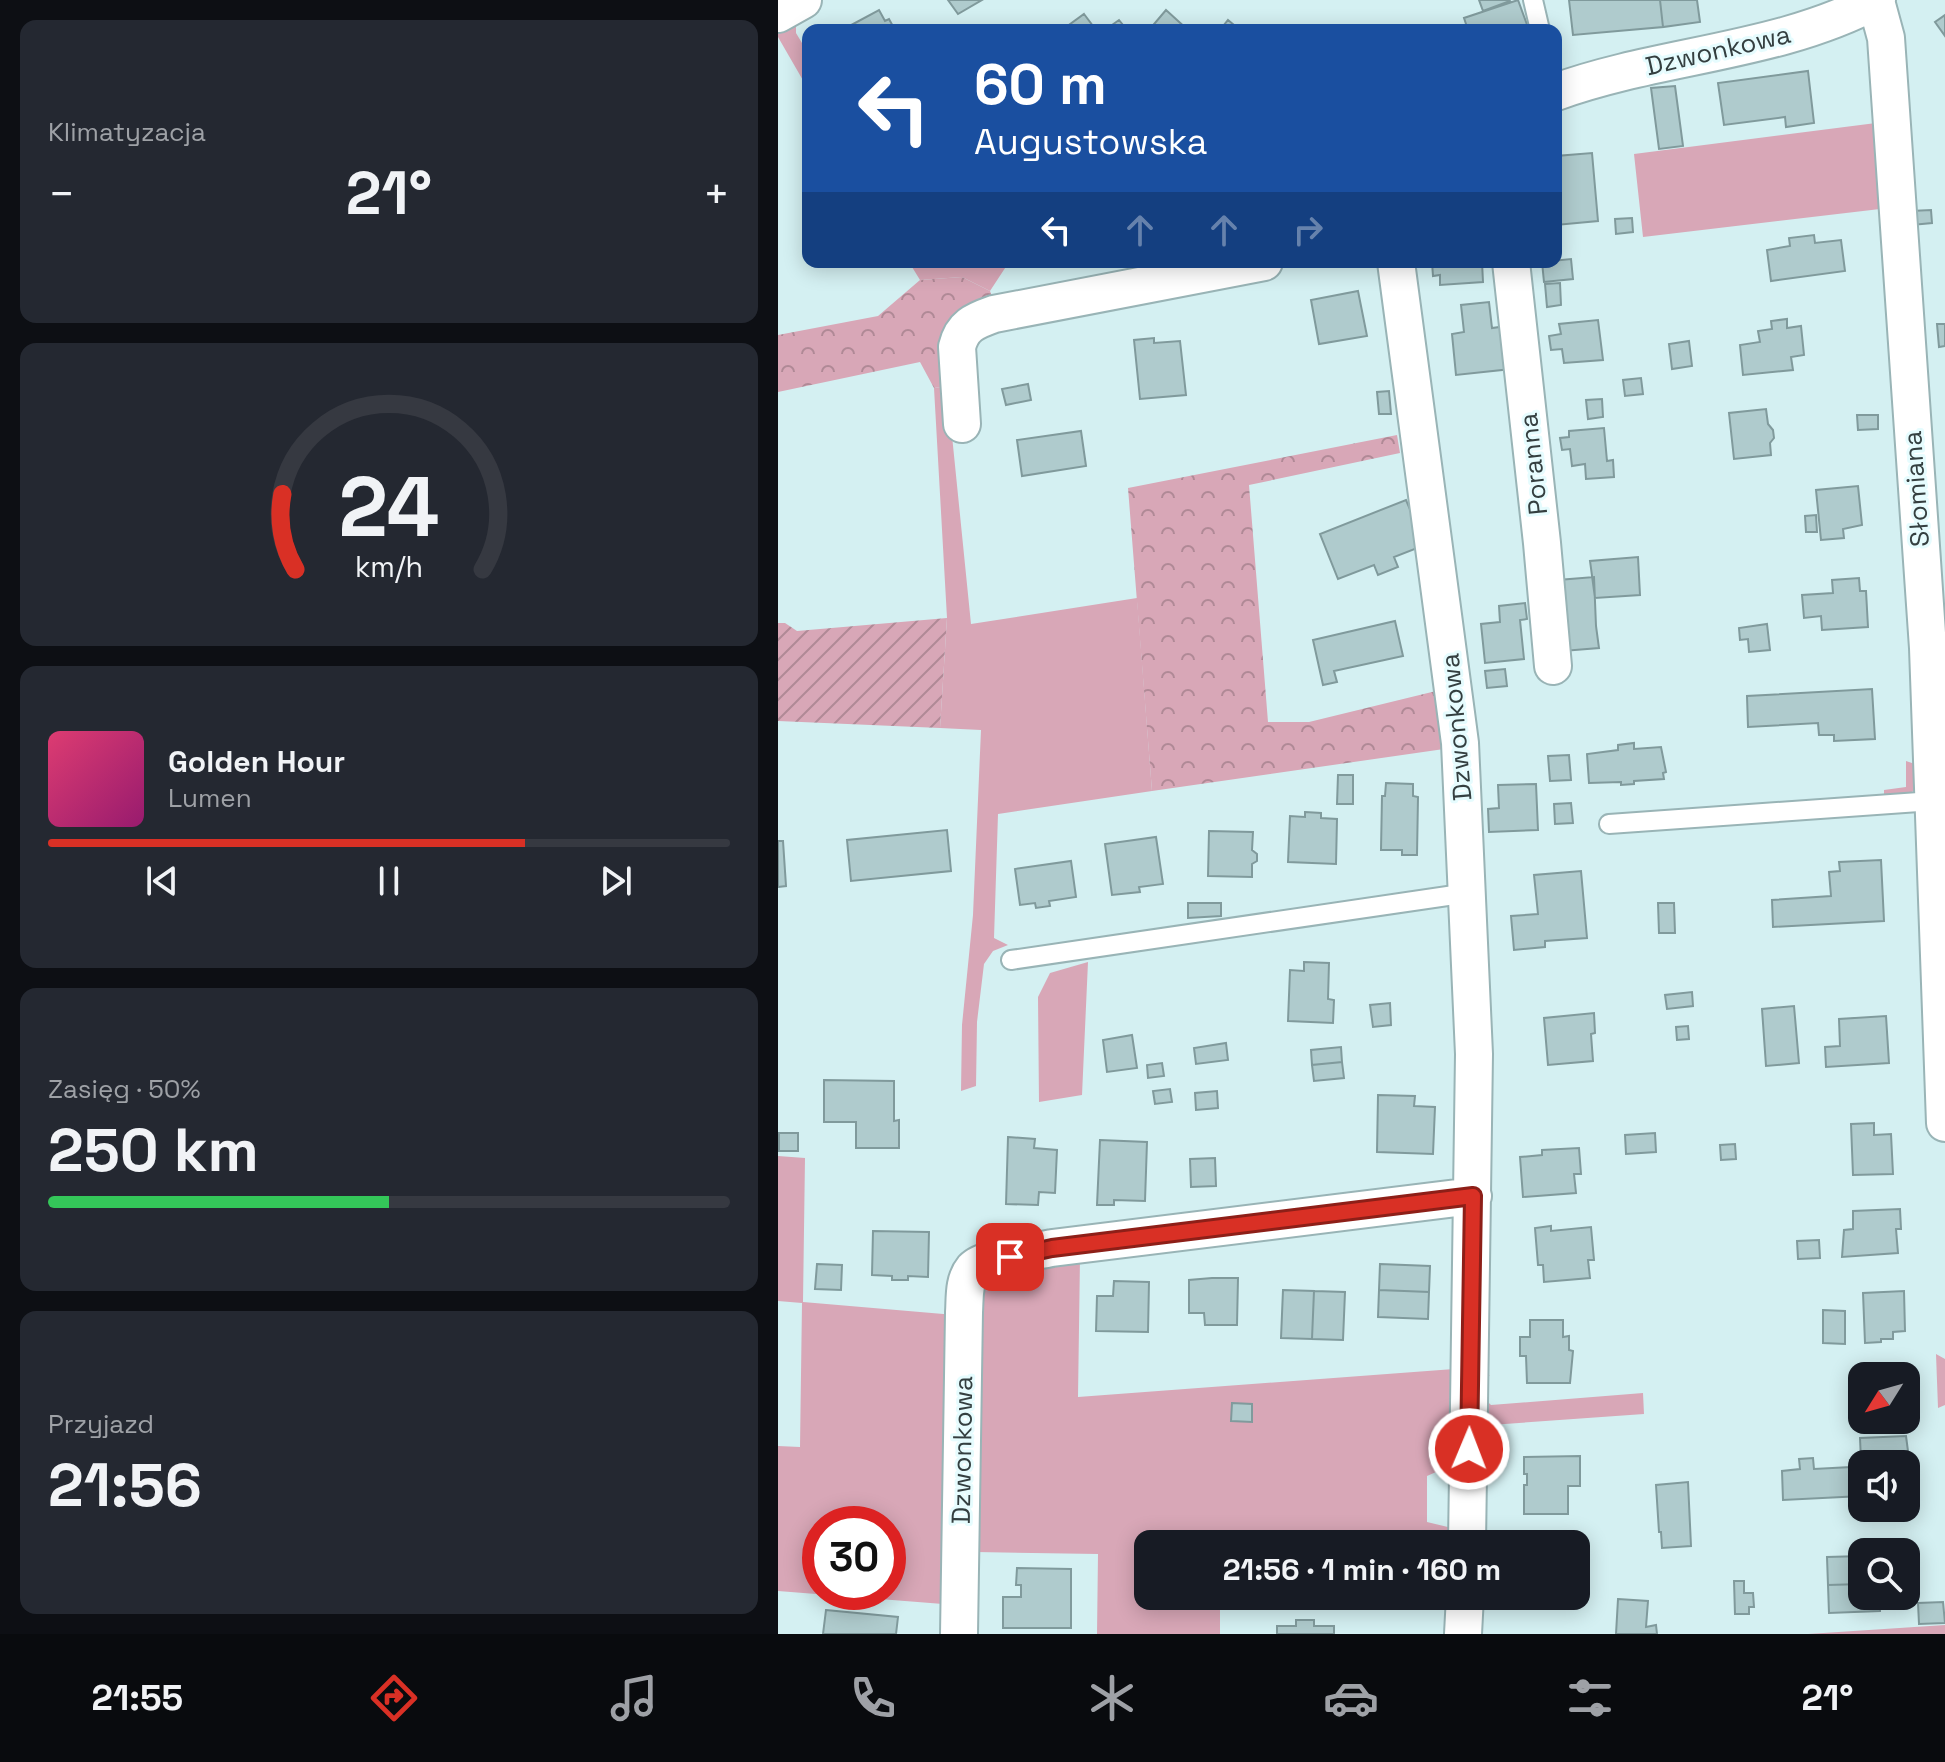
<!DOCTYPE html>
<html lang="pl">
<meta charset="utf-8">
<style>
body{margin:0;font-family:"Space Grotesk",sans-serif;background:#242831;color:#f1f3f6;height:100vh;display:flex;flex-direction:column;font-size:30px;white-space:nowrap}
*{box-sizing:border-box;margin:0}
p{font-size:26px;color:#9ea1a6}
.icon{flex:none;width:44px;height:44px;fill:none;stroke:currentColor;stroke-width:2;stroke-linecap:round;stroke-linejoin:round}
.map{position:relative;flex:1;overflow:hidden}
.details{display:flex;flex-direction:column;gap:20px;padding:20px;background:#0d0f14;width:778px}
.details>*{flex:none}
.top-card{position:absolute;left:24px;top:24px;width:760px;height:244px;border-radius:16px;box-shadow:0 4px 20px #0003;background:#1a4fa0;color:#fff;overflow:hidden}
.needle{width:52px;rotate:233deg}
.buttons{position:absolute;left:1070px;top:1362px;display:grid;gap:16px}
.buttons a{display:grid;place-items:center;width:72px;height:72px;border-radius:16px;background:#171b24;box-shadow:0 4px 20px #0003;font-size:40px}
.speed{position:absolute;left:24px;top:1506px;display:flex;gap:16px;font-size:40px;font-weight:700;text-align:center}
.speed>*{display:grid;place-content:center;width:104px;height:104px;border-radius:50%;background:#171b24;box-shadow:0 4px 20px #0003;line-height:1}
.speed .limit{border:12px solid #d22;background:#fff;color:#111}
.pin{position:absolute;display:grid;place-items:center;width:68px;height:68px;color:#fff;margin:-34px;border-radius:16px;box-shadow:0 4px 12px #0006}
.me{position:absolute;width:88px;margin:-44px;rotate:1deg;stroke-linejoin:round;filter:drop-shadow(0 0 6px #0008)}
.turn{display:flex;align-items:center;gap:28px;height:168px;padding:0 40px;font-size:36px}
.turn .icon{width:104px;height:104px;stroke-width:2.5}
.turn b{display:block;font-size:56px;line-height:68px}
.lanes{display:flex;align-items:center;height:76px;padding:0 40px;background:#0003;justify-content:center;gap:40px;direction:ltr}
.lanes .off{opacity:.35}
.big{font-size:60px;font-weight:800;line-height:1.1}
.details .widget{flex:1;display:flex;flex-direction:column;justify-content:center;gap:12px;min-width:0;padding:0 28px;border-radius:16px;background:#242831}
.details .dial{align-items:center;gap:0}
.dial svg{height:208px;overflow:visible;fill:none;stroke:#363941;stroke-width:7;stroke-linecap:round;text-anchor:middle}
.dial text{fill:#f1f3f6;stroke:none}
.song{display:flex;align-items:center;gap:24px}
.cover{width:96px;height:96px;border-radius:12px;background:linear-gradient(135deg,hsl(340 70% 55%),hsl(320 70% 35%))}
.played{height:8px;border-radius:4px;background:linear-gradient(90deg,#d93025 70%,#363941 70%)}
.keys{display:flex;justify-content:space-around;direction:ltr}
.heat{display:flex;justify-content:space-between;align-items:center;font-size:44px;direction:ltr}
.charge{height:12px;border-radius:6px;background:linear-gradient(90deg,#34c759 50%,#363941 0)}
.trip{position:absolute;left:356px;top:1530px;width:456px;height:80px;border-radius:16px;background:#171b24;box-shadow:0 4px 20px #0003;font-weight:800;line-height:80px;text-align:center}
.dock{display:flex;height:128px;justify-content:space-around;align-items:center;background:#090b0e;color:#9ea1a6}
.dock .icon{width:56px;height:56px}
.dock .active{color:#d93025}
.dock b{font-size:36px;color:#f1f3f6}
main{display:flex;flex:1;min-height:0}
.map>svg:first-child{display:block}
.grass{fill:#d8a7b7;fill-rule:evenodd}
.forest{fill:url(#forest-crowns)}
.garden{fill:url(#garden-furrows)}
.building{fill:#afcbcd;stroke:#809a9c;stroke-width:2}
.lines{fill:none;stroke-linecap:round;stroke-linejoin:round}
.lane-casing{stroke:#99b4b6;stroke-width:22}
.street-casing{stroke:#99b4b6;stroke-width:40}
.lane{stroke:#fff;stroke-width:18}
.street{stroke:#fff;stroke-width:36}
.route-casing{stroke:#8d1f18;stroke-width:20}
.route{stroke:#d93025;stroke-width:14}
.labels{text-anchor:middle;stroke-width:6;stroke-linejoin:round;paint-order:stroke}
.street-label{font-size:26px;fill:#343f40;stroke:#e6fcfe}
</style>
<main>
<section class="details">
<div class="widget"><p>Klimatyzacja</p>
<div class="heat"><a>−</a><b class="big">21°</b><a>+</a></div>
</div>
<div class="widget dial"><svg viewBox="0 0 100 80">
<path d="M14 69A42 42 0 1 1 86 69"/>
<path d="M14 69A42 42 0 0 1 9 40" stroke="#d93025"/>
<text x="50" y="56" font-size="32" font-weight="700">24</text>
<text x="50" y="72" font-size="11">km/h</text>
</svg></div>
<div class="widget">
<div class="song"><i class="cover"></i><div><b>Golden Hour</b><p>Lumen</p></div></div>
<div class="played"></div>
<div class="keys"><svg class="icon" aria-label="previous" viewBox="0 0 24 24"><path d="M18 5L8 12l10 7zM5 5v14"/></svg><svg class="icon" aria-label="pause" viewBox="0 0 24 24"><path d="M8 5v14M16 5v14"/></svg><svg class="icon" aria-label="next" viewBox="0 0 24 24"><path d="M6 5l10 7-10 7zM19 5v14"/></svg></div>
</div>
<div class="widget"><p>Zasięg · 50%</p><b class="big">250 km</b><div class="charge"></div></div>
<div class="widget"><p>Przyjazd</p><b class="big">21:56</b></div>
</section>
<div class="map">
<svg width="1167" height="1634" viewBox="0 0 1167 1634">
<defs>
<pattern id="forest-crowns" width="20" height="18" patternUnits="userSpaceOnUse" patternTransform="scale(2)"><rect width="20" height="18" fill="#d8a7b7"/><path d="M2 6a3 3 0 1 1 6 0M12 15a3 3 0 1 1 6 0" fill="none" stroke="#b08996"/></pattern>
<pattern id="garden-furrows" width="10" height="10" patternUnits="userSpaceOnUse" patternTransform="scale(2)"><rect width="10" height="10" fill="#d8a7b7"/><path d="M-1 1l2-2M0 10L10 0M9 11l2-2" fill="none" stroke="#b08996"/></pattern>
</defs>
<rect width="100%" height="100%" fill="#d4f0f2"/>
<path class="grass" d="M18,19v14l12,20v36l-30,-52v-8z
M1098,123l4,86 -237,28 -9,-83z
M131,262h100l-19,29 -28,-14 -42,3z
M169,386l24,238 166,-26 15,193 -154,23 -4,124 14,7 -15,6 -9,13 -7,58 -1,64 -15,5 1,-66 11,-110 8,-185 -41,-2 7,-110 -13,-230z
M1128,761l9,3 3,25 -11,5 -23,2v-6l22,-3z
M310,962l-6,133 -43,7 -1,-105 12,-24z
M0,1156l27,2 -2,144 152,13 -12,289 -165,-13v-145l22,1 2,-144 -24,-2zM42,1524h68v68h-68z
M302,1258l-2,139 376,-28 -2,96 -25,11v46l25,6 5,16h-309v52h72v38h-123l1,-80 -122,-2 3,-257 12,-16 13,-8z
M1158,1354l9,5v46l-7,3z
M702,1375h10l-6,4v19l7,7 152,-12 1,21 -167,12z
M1167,1625v9h-144h7z"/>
<path class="forest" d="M184,277l28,14 5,13 -48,82 -13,2 -14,-26 -142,30v-57l100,-19 42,-36z
M619,435l3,18 -151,32 19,237h41l127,-31 8,58 -292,42 -24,-303z"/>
<path class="garden" d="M169,618l-7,110 -162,-7v-98h7l12,8z"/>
<path class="building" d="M170,0h34l-24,14z
M701,0h30l1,1 -27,10z
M740,0l11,30h-61l-4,-12z
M791,0h91l3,27 -90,8z
M882,0h37l3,22 -37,5z
M101,10l6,11 4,-2 6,11h-53z
M388,10l22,20h-39z
M306,14l12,16h-34z
M1167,15v21l-10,-14z
M341,20l8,10h-22z
M450,20l12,10h-20z
M1030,71l6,52 -28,4 -1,-10 -61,8 -6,-42z
M897,86l8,60 -24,3 -8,-61z
M814,153l6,68 -42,4v-69z
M1153,210l1,13 -20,2 -1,-14z
M854,218l1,14 -17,2 -1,-15z
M1036,235l1,8 26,-3 4,31 -74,10 -4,-31 23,-4 -1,-8z
M793,259l2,20 -29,3 -2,-20z
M654,262h50l1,20 -43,3v-10l-7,1z
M782,283l1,22 -14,2 -2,-23z
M580,291l9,45 -48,8 -8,-44z
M711,302l3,26 15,-2 4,43 -55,6 -4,-41 12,-2 -3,-27z
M1009,319v9l14,-2 3,29 -13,2 2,13 -50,5 -3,-30 20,-3 -2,-11 14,-2 -1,-8z
M820,320l5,40 -39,3 -2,-14 -11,1 -2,-14 12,-2 -2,-10z
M1159,324h8v22l-6,1z
M376,338v5l26,-2 6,54 -46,4 -6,-59z
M911,341l3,25 -20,3 -3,-25z
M863,378l2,16 -18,2 -2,-16z
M250,384l3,16 -25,5 -4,-16z
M611,391l2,23h-12l-2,-22z
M824,399l1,18 -15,2 -2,-19z
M988,409l2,15 5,6 1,8 -4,5 1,12 -37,4 -5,-46z
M1079,415h21v14l-20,1z
M826,428l3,33 6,-1 1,17 -28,2 -1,-15 -13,2 -2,-17 -8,1 -2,-12 9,-1v-6z
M303,431l5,35 -64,10 -5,-36z
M1080,486l4,39 -19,4 1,9 -23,2 -5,-50z
M628,500l19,45 -31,12 4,10 -20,8 -4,-10 -36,14 -18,-45z
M1038,515l1,17h-11l-1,-16z
M860,557l2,38 -45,3 -5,-37z
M816,577l2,49 3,22 -36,3 -5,-71z
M1081,578l1,13h6l2,36 -46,3 -1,-14 -17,2 -2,-23 31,-2 -1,-13z
M747,603l2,16 -7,1 4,39 -39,4 -4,-39 19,-2 -1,-16z
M617,621l8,35 -69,15 3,11 -14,3 -10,-45z
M989,624l3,26 -21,2 -1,-13 -8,1 -1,-12z
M727,669l2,17 -20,2 -2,-17z
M1094,689l3,50 -41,2v-6h-15l-1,-12 -70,4 -1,-31z
M856,743v6l27,-2 5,25 -3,1 1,6 -30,2v3l-13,1v-3l-32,1 -2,-29 31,-4v-5z
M791,755l2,25 -21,1 -2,-25z
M560,775h15v29h-16z
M608,783l27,1v12l5,1 -1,58h-15v-5h-21l1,-54h3z
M758,784l2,46 -49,2 -1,-23 11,-1 -1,-23z
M793,803l2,20 -18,1 -1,-20z
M527,812l16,1v5l16,1 -1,45 -48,-2 2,-46 15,1z
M169,830l4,41 -100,10 -4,-41z
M431,831l44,1 -1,18 5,4v7l-5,3v13l-44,-1z
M378,837l7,47 -24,3 1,5 -28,3 -7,-51z
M0,841h5l3,45 -8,1z
M1103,860l3,61 -111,6 -1,-27 59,-4 -2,-24 11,-1 -1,-9z
M293,861l5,36 -27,4 1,5 -14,2 -1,-5 -15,2 -5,-36z
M803,871l6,67 -42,3v6l-31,3 -3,-34 27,-2 -4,-39z
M410,903h33v13l-33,2z
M880,903h16l1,30h-16z
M526,962l25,1 -1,36 6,1 -1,23 -45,-2 2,-51 14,1z
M914,992l1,14 -26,3 -2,-14z
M612,1003l1,22 -18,2 -3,-22z
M1016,1006l5,57 -33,3 -4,-57z
M816,1013l1,20 -4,1 2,27 -45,4 -4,-47z
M1108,1016l3,47 -63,4 -1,-20 15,-1 -1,-27z
M910,1026l1,13 -12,1 -1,-13z
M354,1035l5,33 -30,4 -4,-32z
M448,1043l2,17 -32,4 -2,-16z
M563,1047l1,15 -30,3 -1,-15z
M564,1062l2,16 -30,3 -2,-16z
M384,1063l2,13 -16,2 -1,-13z
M46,1080l70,1v40l5,-1v28h-43v-26h-32z
M392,1089l2,13 -17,2 -2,-13z
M439,1091l1,17 -22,2 -1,-17z
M600,1095l37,1 -1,10 21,1 -2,47 -56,-2z
M1096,1123v12l17,-1 2,40 -40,1 -2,-51z
M1,1133h19v18h-19z
M877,1133l1,19 -30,2 -1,-19z
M230,1137l27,2 -1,9 23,2 -2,43 -16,-1 -1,13 -32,-1z
M322,1140l47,2 -2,59 -31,-1v5h-17z
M957,1144l1,15 -15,1 -1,-15z
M801,1148l2,26h-7l2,19 -53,4 -3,-40 22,-2v-5z
M437,1158l1,28 -25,1 -1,-28z
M1122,1209l1,20h-5l2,24 -56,4 2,-27 9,-1v-18z
M773,1226v5l40,-4 3,33h-6l2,18 -46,4 -1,-17h-5l-3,-37z
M95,1231l56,1 -1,45 -20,-1v4h-16v-4l-20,-1z
M1041,1240l1,18 -22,1 -1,-18z
M39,1264l25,1 -1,25 -26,-1z
M602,1264l50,2 -1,26 -50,-2z
M434,1278h26l-1,47h-32l-1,-12h-15v-33z
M336,1281l35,1 -1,50 -52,-1 1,-35h16z
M505,1290l31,1 -2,48 -31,-1z
M601,1290l50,2 -1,27 -50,-2z
M536,1291l31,1 -2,48 -31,-1z
M1126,1291l1,40 -12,1v7h-12v3l-16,1 -2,-50z
M1045,1310l22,1v33l-22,-1z
M752,1320h33v17l6,-1v14l4,1 -3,32h-43l-1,-27h-6v-19h10z
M454,1403l20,1v18l-21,-1z
M1128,1436l5,38h-3l1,20h-3v-30h-44v32l-79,4 -1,-29 18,-2 -1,-10 14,-1 1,11 37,-2 -1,-7h11l-1,-22z
M802,1456v30h-12v28h-44v-29h3v-11h-3v-17z
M910,1482l3,64 -29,2 -1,-16h-2l-3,-47z
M1084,1556v28l-34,1 -1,-28z
M239,1568l54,1v59h-68v-31h18v-12h-5z
M956,1581h10v12h9l1,14h-5v7h-14z
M1129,1582l1,17 -28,1v11l-51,2 -1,-28 34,-1v12h44z
M840,1599l30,2 -2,26 10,-2 1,9h-41z
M1165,1602l2,21 -26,1 -1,-21z
M48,1610l72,7 -2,17h-73z
M518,1620h18v6h20v8h-57v-8h19z"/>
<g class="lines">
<g class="lane-casing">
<path id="lane" d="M755,0l7,30
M831,824l324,-23
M233,960l457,-67"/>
</g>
<g class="street-casing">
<path id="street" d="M1098,1l10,37 42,610 17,475
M0,14l25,-14
M778,92c105,-38 221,-39 321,-92
M618,262l64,481 14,311 -7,490
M733,262l31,281 11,123
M184,424l-5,-77c5,-21 17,-26 37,-33l270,-52
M181,1634l5,-322c1,-13 -1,-31 9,-43 12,-13 61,-17 79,-21l421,-52
M685,1634l2,-38"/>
</g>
<use href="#lane" class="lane"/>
<use href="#street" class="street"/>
</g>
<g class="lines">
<g class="route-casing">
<path id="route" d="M232,1257l42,-9 421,-52 -4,253"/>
</g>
<use href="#route" class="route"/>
</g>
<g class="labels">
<g class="street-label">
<text transform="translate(940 50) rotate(-13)" y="9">Dzwonkowa</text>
<text transform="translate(755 464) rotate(-96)" y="9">Poranna</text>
<text transform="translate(1138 489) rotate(-94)" y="9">Słomiana</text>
<text transform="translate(678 727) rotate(-95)" y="9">Dzwonkowa</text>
<text transform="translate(184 1450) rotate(-89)" y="9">Dzwonkowa</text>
</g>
</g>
</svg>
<div class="buttons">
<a><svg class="needle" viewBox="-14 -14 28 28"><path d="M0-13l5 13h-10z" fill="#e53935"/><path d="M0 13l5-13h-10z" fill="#9ea1a6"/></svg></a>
<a><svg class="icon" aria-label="sound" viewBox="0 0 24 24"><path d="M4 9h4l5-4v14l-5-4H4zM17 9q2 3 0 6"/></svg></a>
<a><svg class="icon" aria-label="search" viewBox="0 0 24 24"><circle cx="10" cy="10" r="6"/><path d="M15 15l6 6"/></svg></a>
</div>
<div class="speed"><div class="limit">30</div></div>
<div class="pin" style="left:232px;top:1257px;background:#d93025"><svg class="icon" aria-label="arrive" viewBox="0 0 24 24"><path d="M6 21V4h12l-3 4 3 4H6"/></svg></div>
<svg class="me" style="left:691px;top:1449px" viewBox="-20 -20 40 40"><circle r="17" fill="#d93025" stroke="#fff" stroke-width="3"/><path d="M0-11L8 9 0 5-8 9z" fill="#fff"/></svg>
<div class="trip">21:56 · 1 min · 160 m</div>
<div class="top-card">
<div class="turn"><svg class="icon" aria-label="left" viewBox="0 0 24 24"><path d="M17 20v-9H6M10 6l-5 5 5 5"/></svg><div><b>60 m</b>Augustowska</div></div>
<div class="lanes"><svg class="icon" aria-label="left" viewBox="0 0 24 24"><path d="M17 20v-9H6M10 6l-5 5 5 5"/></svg><svg class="icon off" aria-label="ahead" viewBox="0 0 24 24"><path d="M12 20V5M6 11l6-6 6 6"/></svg><svg class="icon off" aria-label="ahead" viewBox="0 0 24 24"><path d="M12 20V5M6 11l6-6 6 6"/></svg><svg class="icon off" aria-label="right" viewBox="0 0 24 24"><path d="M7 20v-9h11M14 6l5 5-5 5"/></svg></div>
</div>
</div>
</main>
<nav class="dock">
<b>21:55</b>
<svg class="icon active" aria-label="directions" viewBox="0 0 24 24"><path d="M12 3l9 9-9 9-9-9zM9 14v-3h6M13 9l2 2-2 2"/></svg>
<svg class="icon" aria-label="music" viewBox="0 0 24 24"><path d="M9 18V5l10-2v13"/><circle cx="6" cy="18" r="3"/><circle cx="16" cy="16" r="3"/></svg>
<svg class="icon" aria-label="phone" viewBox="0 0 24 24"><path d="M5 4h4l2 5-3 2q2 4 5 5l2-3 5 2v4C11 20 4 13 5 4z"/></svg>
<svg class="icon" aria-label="climate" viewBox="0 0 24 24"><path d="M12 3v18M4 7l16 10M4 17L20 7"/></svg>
<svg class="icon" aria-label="car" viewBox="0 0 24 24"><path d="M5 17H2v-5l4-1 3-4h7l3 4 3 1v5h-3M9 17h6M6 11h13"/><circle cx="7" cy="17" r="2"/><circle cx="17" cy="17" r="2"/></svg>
<svg class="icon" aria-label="filters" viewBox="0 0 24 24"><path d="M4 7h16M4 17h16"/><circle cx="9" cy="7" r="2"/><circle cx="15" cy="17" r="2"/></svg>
<b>21°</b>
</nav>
